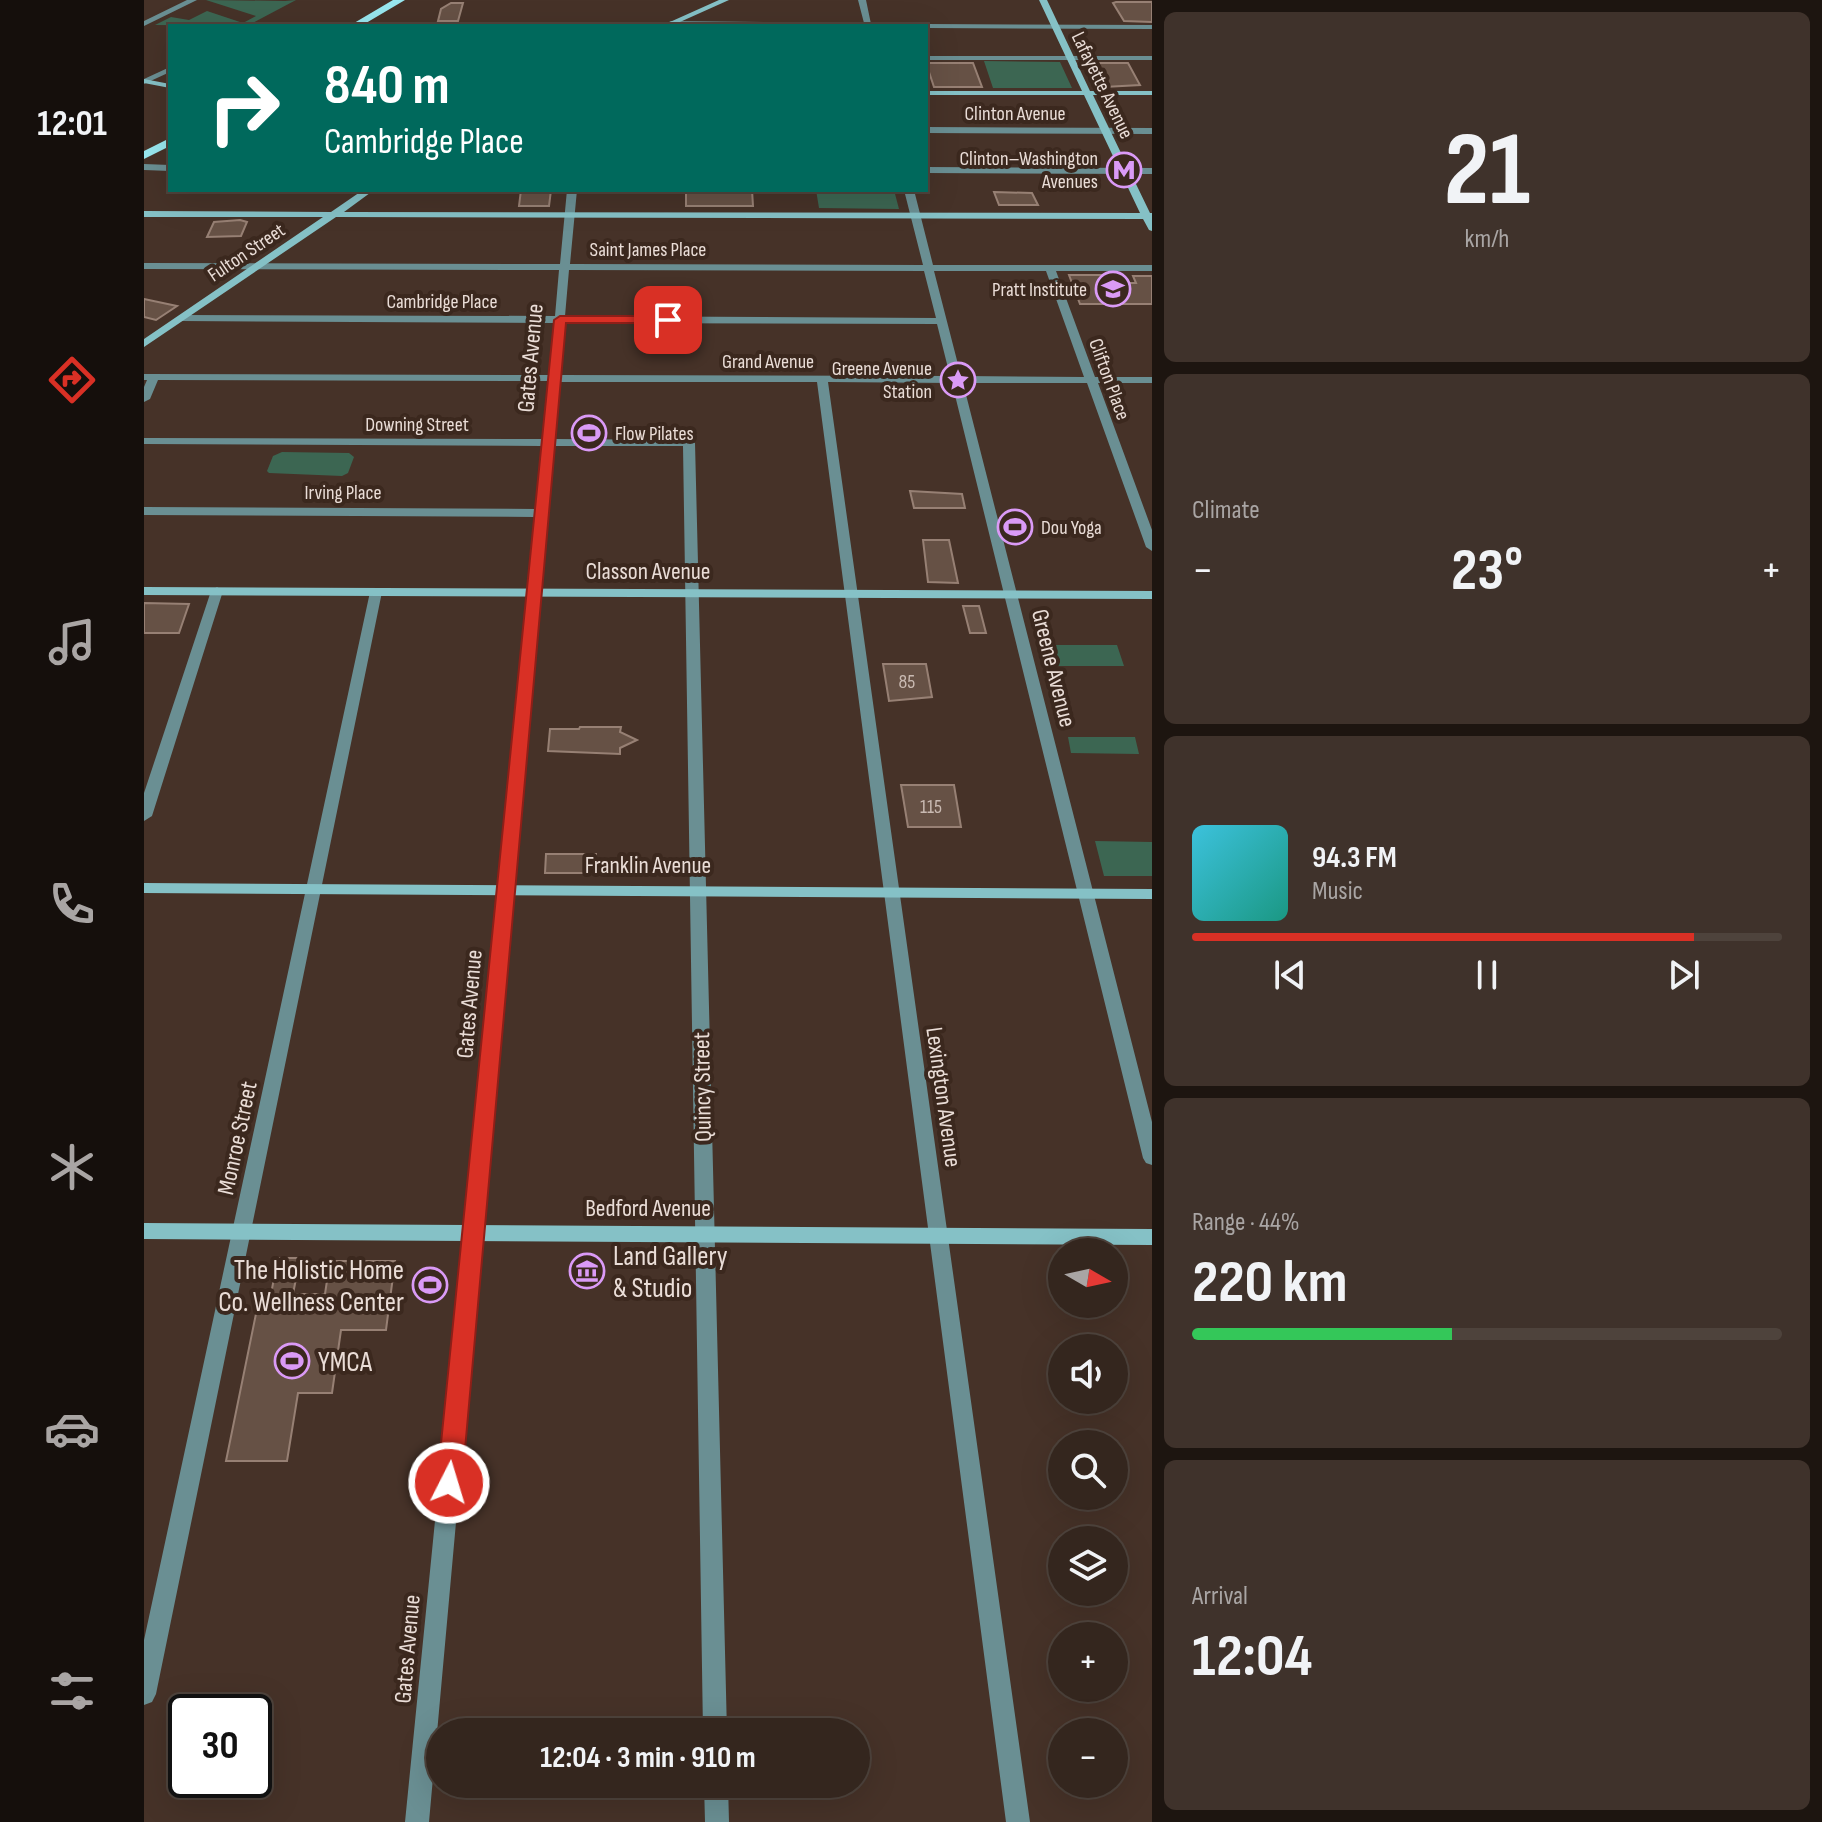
<!DOCTYPE html>
<meta charset="utf-8">
<style>
body{margin:0;font-family:"Sofia Sans Condensed",sans-serif;background:#3f322b;color:#f1f3f6;height:100vh;display:flex;flex-direction:column;font-size:30px;white-space:nowrap}
*{box-sizing:border-box;margin:0}
p{font-size:26px;color:#a9a5a4}
.icon{flex:none;width:44px;height:44px;fill:none;stroke:currentColor;stroke-width:2;stroke-linecap:round;stroke-linejoin:round}
.map{position:relative;flex:1;overflow:hidden}
.drawer{display:flex;flex-direction:column;gap:12px;padding:12px;background:#1d1510;width:670px}
.drawer>*{flex:none}
.hud{position:absolute;left:24px;top:24px;width:760px;height:168px;border-radius:0px;box-shadow:0 8px 32px #0002,0 0 0 2px #4e433c;background:#00695c;color:#fff;overflow:hidden}
.needle{width:52px;rotate:99deg}
.tools{position:absolute;left:904px;top:1238px;display:grid;gap:16px}
.tools a{display:grid;place-items:center;width:80px;height:80px;border-radius:50%;background:#34261e;box-shadow:0 8px 32px #0002,0 0 0 2px #4e433c;font-size:40px}
.speed{position:absolute;left:24px;top:1694px;display:flex;gap:16px;font-size:40px;font-weight:700;text-align:center}
.speed>*{display:grid;place-content:center;width:104px;height:104px;border-radius:50%;background:#34261e;box-shadow:0 8px 32px #0002,0 0 0 2px #4e433c;line-height:1}
.speed .limit{border:4px solid #111;border-radius:12px;background:#fff;color:#111}
.pin{position:absolute;display:grid;place-items:center;width:68px;height:68px;color:#fff;margin:-34px;border-radius:16px;box-shadow:0 4px 12px #0006}
.me{position:absolute;width:88px;margin:-44px;rotate:5deg;stroke-linejoin:round;filter:drop-shadow(0 0 6px #0008)}
.turn{display:flex;align-items:center;gap:28px;height:168px;padding:0 24px;font-size:36px}
.turn .icon{width:104px;height:104px;stroke-width:2.5}
.turn b{display:block;font-size:56px;line-height:68px}
.big{font-size:60px;font-weight:700;line-height:1.1}
.drawer .widget{flex:1;display:flex;flex-direction:column;justify-content:center;gap:12px;min-width:0;padding:0 28px;border-radius:12px;background:#3f322b}
.drawer .dial{align-items:center;gap:0}
.dial b{font-size:104px;line-height:1}
.song{display:flex;align-items:center;gap:24px}
.cover{width:96px;height:96px;border-radius:12px;background:linear-gradient(135deg,hsl(190 70% 55%),hsl(170 70% 35%))}
.played{height:8px;border-radius:4px;background:linear-gradient(90deg,#d93025 85%,#4e433c 85%)}
.keys{display:flex;justify-content:space-around;direction:ltr}
.heat{display:flex;justify-content:space-between;align-items:center;font-size:44px;direction:ltr}
.charge{height:12px;border-radius:6px;background:linear-gradient(90deg,#34c759 44%,#4e433c 0)}
.trip{position:absolute;left:282px;top:1718px;width:444px;height:80px;border-radius:40px;background:#34261e;box-shadow:0 8px 32px #0002,0 0 0 2px #4e433c;font-weight:700;line-height:80px;text-align:center}
main{display:flex;flex:1;min-height:0}
.menu{display:flex;flex-direction:column;width:144px;justify-content:space-around;align-items:center;background:#150f0c;color:#a9a5a4}
.menu .icon{width:56px;height:56px}
.menu .on{color:#d93025}
.menu b{font-size:36px;color:#f1f3f6}
.map>svg:first-child{display:block}
.green{fill:#3c6652}
.building{fill:#665145;stroke:#978074;stroke-width:2}
.lines{fill:none;stroke-linecap:round;stroke-linejoin:round}
.street{fill:#6a8f93;fill-rule:evenodd}
.secondary{fill:#85c1c6;fill-rule:evenodd}
.primary{fill:#98e7ef;fill-rule:evenodd}
.route{fill:#d93025;stroke:#8d1f18;stroke-width:2}
.labels{text-anchor:middle;stroke-width:8;stroke-linejoin:round;paint-order:stroke}
.far-street-label{font-size:20px;fill:#eaddd7;stroke:#3b281e}
.far-poi-label{font-size:20px;fill:#eaddd7;stroke:#3b281e;text-anchor:end}
.number-label{font-size:20px;fill:#c9bab2}
.street-label{font-size:24px;fill:#eaddd7;stroke:#3b281e}
.near-poi-label{font-size:28px;fill:#eaddd7;stroke:#3b281e;text-anchor:start}
</style>
<main>
<nav class="menu">
<b>12:01</b>
<svg class="icon on" aria-label="directions" viewBox="0 0 24 24"><path d="M12 3l9 9-9 9-9-9zM9 14v-3h6M13 9l2 2-2 2"/></svg>
<svg class="icon" aria-label="music" viewBox="0 0 24 24"><path d="M9 18V5l10-2v13"/><circle cx="6" cy="18" r="3"/><circle cx="16" cy="16" r="3"/></svg>
<svg class="icon" aria-label="phone" viewBox="0 0 24 24"><path d="M5 4h4l2 5-3 2q2 4 5 5l2-3 5 2v4C11 20 4 13 5 4z"/></svg>
<svg class="icon" aria-label="climate" viewBox="0 0 24 24"><path d="M12 3v18M4 7l16 10M4 17L20 7"/></svg>
<svg class="icon" aria-label="car" viewBox="0 0 24 24"><path d="M5 17H2v-5l4-1 3-4h7l3 4 3 1v5h-3M9 17h6M6 11h13"/><circle cx="7" cy="17" r="2"/><circle cx="17" cy="17" r="2"/></svg>
<svg class="icon" aria-label="filters" viewBox="0 0 24 24"><path d="M4 7h16M4 17h16"/><circle cx="9" cy="7" r="2"/><circle cx="15" cy="17" r="2"/></svg>
</nav>
<div class="map">
<svg width="1008" height="1822" viewBox="0 0 1008 1822">
<rect width="100%" height="100%" fill="#463228"/>
<path class="green" d="M62,0l79,1 11,-1 -49,26 -92,-1 16,-8 18,3 18,-9 36,12 13,-7z
M840,61l76,1 12,26h-79z
M672,190h78l5,19 -80,-1z
M138,452l67,1 5,4 -6,16 -6,3 -73,-3 -2,-2 6,-15z
M900,645h73l7,21h-74z
M924,737h67l4,17 -68,-1z
M951,841l57,1v34h-48z"/>
<path class="building" d="M972,2h36v20l-28,-1 -11,-18z
M307,3h12l-5,18h-20l3,-12z
M782,63h47l9,24h-48z
M948,63h36l12,22 -36,2z
M377,190h30l-2,16h-30z
M542,190h66l1,16h-67z
M850,192l38,1 6,12h-39z
M96,220l7,2 -6,14 -34,1 7,-15z
M925,275h34l4,8h29l-3,-7h19v28h-72z
M0,299l33,7 -21,14 -12,-3z
M766,491l52,3 3,14h-51z
M779,540h26l9,43 -30,-1z
M0,603l45,1 -10,29h-35z
M819,606h16l7,27h-16z
M739,664h43l6,33 -43,4z
M436,727h41l-1,5 17,8 -17,8v6l-72,-3 2,-22h29z
M757,785h53l7,42h-53z
M402,854h50l-1,19h-50z
M134,1258h22l-7,36h32l5,-33h65l-9,69h-45l-9,63h-34l-11,68h-61l33,-162h11z"/>
<g class="lines">
<path class="street" d="M43,0h10l-53,26v-5z
M714,0h8l5,24 12,2 -212,-1 -4,-2 4,-2 193,2z
M782,24l226,1v4l-226,-1 -4,-2z
M782,56h226v4h-226z
M26,67v5l-26,12v-5z
M782,127l226,1v6l-226,-1z
M0,164l26,1v6l-26,-1z
M782,167l226,1v6l-226,-1z
M423,190h10l-7,74 353,1 -19,-75h10l19,75h219v6h-96l39,106h57v6h-54l54,147v21l-6,-4 -59,-164h-124l189,739v43l-6,-2 -3,-5 -191,-775 -124,-1 202,1440h-24l-189,-1440h-258l-5,57 135,1 6,3 32,1289h-24l-20,-1286h-130l-124,1376h-24l130,-1305 -391,-2v-8l392,2 6,-63 -398,-2v-6l399,1 5,-58 -390,-1 -8,19 -6,3v-15l3,-7h-3v-6l405,1 5,-52 -373,-2 -5,-3 5,-3 374,1 4,-46 -415,-1v-6l416,1zM425,270l355,1 12,47 -371,-2zM790,271h112l38,106 -123,-1zM421,323l372,1 13,52 -390,-1z
M73,587l6,4 -71,225 -8,5v-28l67,-202z
M232,588l6,4 -226,1102 -4,8 -8,3v-65l226,-1048z
M560,1784h24l1,38h-24z"/>
<path class="secondary" d="M575,0h10l-58,26h-10z
M895,0h8l43,91h62v4h-59l57,118h2v18l-3,-1 -6,-11 -807,-2 -192,130v-8l179,-122h-179v-6l187,1 32,-22h11l-30,22 796,1 -56,-118h-158v-4h156z
M0,79l26,5v4l-26,-5z
M0,587l1008,4v8l-1008,-4z
M0,883l1008,6v10l-1008,-6z
M0,1223l1008,6v16l-1008,-6z"/>
<path class="primary" d="M249,0h12l-44,26h-12z
M26,138v8l-26,13v-8z"/>
</g>
<path class="route" d="M524,316l4,1v6h-106l-104,1160 -4,8 -9,3 -8,-3 -4,-8 117,-1163 6,-4z"/>
<defs>
<g id="metro-ring" transform="scale(1.8)"><circle r="9.5" fill="#3b281e" stroke="#da9af6" stroke-width="1.5"/><path d="M-5.5 5V-5H-3L0 0L3-5H5.5V5H3V-.5L0 4L-3-.5V5Z" fill="#da9af6"/></g>
<g id="university-ring" transform="scale(1.8)"><circle r="9.5" fill="#3b281e" stroke="#da9af6" stroke-width="1.5"/><path d="M0-5L7-2L0 1L-7-2ZM-4 1L0 2.5L4 1V4Q0 6-4 4Z" fill="#da9af6"/></g>
<g id="sight-ring" transform="scale(1.8)"><circle r="9.5" fill="#3b281e" stroke="#da9af6" stroke-width="1.5"/><path d="M0-6L1.8-2.2L6-1.7L2.9 1.2L3.7 5.4L0 3.3L-3.7 5.4L-2.9 1.2L-6-1.7L-1.8-2.2Z" fill="#da9af6"/></g>
<g id="stadium-ring" transform="scale(1.8)"><circle r="9.5" fill="#3b281e" stroke="#da9af6" stroke-width="1.5"/><path d="M0-5a6.5 5 0 1 0 0 10a6.5 5 0 1 0 0-10ZM-3.5-1.8h7v3.6h-7Z" fill="#da9af6"/></g>
<g id="museum-ring" transform="scale(1.8)"><circle r="9.5" fill="#3b281e" stroke="#da9af6" stroke-width="1.5"/><path d="M0-6L6-3V-2H-6V-3ZM-5-1h2V3h-2ZM-1-1h2V3h-2ZM3-1h2V3H3ZM-6 4H6V6H-6Z" fill="#da9af6"/></g>
</defs>
<g fill-rule="evenodd">
<use href="#metro-ring" x="980" y="170"/>
<use href="#university-ring" x="969" y="289"/>
<use href="#sight-ring" x="814" y="380"/>
<use href="#stadium-ring" x="445" y="433"/>
<use href="#stadium-ring" x="871" y="527"/>
<use href="#museum-ring" x="443" y="1271"/>
<use href="#stadium-ring" x="286" y="1285"/>
<use href="#stadium-ring" x="148" y="1361"/>
</g>
<g class="labels">
<g class="far-street-label">
<text transform="translate(959 85) rotate(64)" y="7">Lafayette Avenue</text>
<text x="871" y="120">Clinton Avenue</text>
<text x="504" y="256">Saint James Place</text>
<text transform="translate(102 252) rotate(-34)" y="7">Fulton Street</text>
<text x="298" y="308">Cambridge Place</text>
<text x="624" y="368">Grand Avenue</text>
<text transform="translate(966 379) rotate(70)" y="7">Clifton Place</text>
<text x="273" y="431">Downing Street</text>
<text x="199" y="499">Irving Place</text>
</g>
<g class="far-poi-label">
<text x="954" y="165">Clinton–Washington<tspan x="954" dy="23">Avenues</tspan></text>
<text x="943" y="296">Pratt Institute</text>
<text x="788" y="375">Greene Avenue<tspan x="788" dy="23">Station</tspan></text>
<text x="471" y="440" text-anchor="start">Flow Pilates</text>
<text x="897" y="534" text-anchor="start">Dou Yoga</text>
</g>
<g class="number-label">
<text x="763" y="688">85</text>
<text x="787" y="813">115</text>
</g>
<g class="street-label">
<text transform="translate(386 358) rotate(-85)" y="8">Gates Avenue</text>
<text x="504" y="579">Classon Avenue</text>
<text transform="translate(910 668) rotate(76)" y="8">Greene Avenue</text>
<text x="504" y="873">Franklin Avenue</text>
<text transform="translate(325 1004) rotate(-85)" y="8">Gates Avenue</text>
<text transform="translate(558 1087) rotate(-91)" y="8">Quincy Street</text>
<text transform="translate(800 1097) rotate(82)" y="8">Lexington Avenue</text>
<text transform="translate(93 1138) rotate(-78)" y="8">Monroe Street</text>
<text x="504" y="1216">Bedford Avenue</text>
<text transform="translate(263 1649) rotate(-85)" y="8">Gates Avenue</text>
</g>
<g class="near-poi-label">
<text x="469" y="1265">Land Gallery<tspan x="469" dy="32">&amp; Studio</tspan></text>
<text x="260" y="1279" text-anchor="end">The Holistic Home<tspan x="260" dy="32">Co. Wellness Center</tspan></text>
<text x="174" y="1371">YMCA</text>
</g>
</g>
</svg>
<div class="tools">
<a><svg class="needle" viewBox="-14 -14 28 28"><path d="M0-13l5 13h-10z" fill="#e53935"/><path d="M0 13l5-13h-10z" fill="#a9a5a4"/></svg></a>
<a><svg class="icon" aria-label="sound" viewBox="0 0 24 24"><path d="M4 9h4l5-4v14l-5-4H4zM17 9q2 3 0 6"/></svg></a>
<a><svg class="icon" aria-label="search" viewBox="0 0 24 24"><circle cx="10" cy="10" r="6"/><path d="M15 15l6 6"/></svg></a>
<a><svg class="icon" aria-label="layers" viewBox="0 0 24 24"><path d="M12 4l9 5-9 5-9-5zM3 14l9 5 9-5"/></svg></a>
<a>+</a>
<a>−</a>
</div>
<div class="speed"><div class="limit">30</div></div>
<div class="pin" style="left:524px;top:320px;background:#d93025"><svg class="icon" aria-label="arrive" viewBox="0 0 24 24"><path d="M6 21V4h12l-3 4 3 4H6"/></svg></div>
<svg class="me" style="left:305px;top:1483px" viewBox="-20 -20 40 40"><circle r="17" fill="#d93025" stroke="#fff" stroke-width="3"/><path d="M0-11L8 9 0 5-8 9z" fill="#fff"/></svg>
<div class="trip">12:04 · 3 min · 910 m</div>
<div class="hud">
<div class="turn"><svg class="icon" aria-label="right" viewBox="0 0 24 24"><path d="M7 20v-9h11M14 6l5 5-5 5"/></svg><div><b>840 m</b>Cambridge Place</div></div>
</div>
</div>
<section class="drawer">
<div class="widget dial"><b>21</b><p>km/h</p></div>
<div class="widget"><p>Climate</p>
<div class="heat"><a>−</a><b class="big">23°</b><a>+</a></div>
</div>
<div class="widget">
<div class="song"><i class="cover"></i><div><b>94.3 FM</b><p>Music</p></div></div>
<div class="played"></div>
<div class="keys"><svg class="icon" aria-label="previous" viewBox="0 0 24 24"><path d="M18 5L8 12l10 7zM5 5v14"/></svg><svg class="icon" aria-label="pause" viewBox="0 0 24 24"><path d="M8 5v14M16 5v14"/></svg><svg class="icon" aria-label="next" viewBox="0 0 24 24"><path d="M6 5l10 7-10 7zM19 5v14"/></svg></div>
</div>
<div class="widget"><p>Range · 44%</p><b class="big">220 km</b><div class="charge"></div></div>
<div class="widget"><p>Arrival</p><b class="big">12:04</b></div>
</section>
</main>
